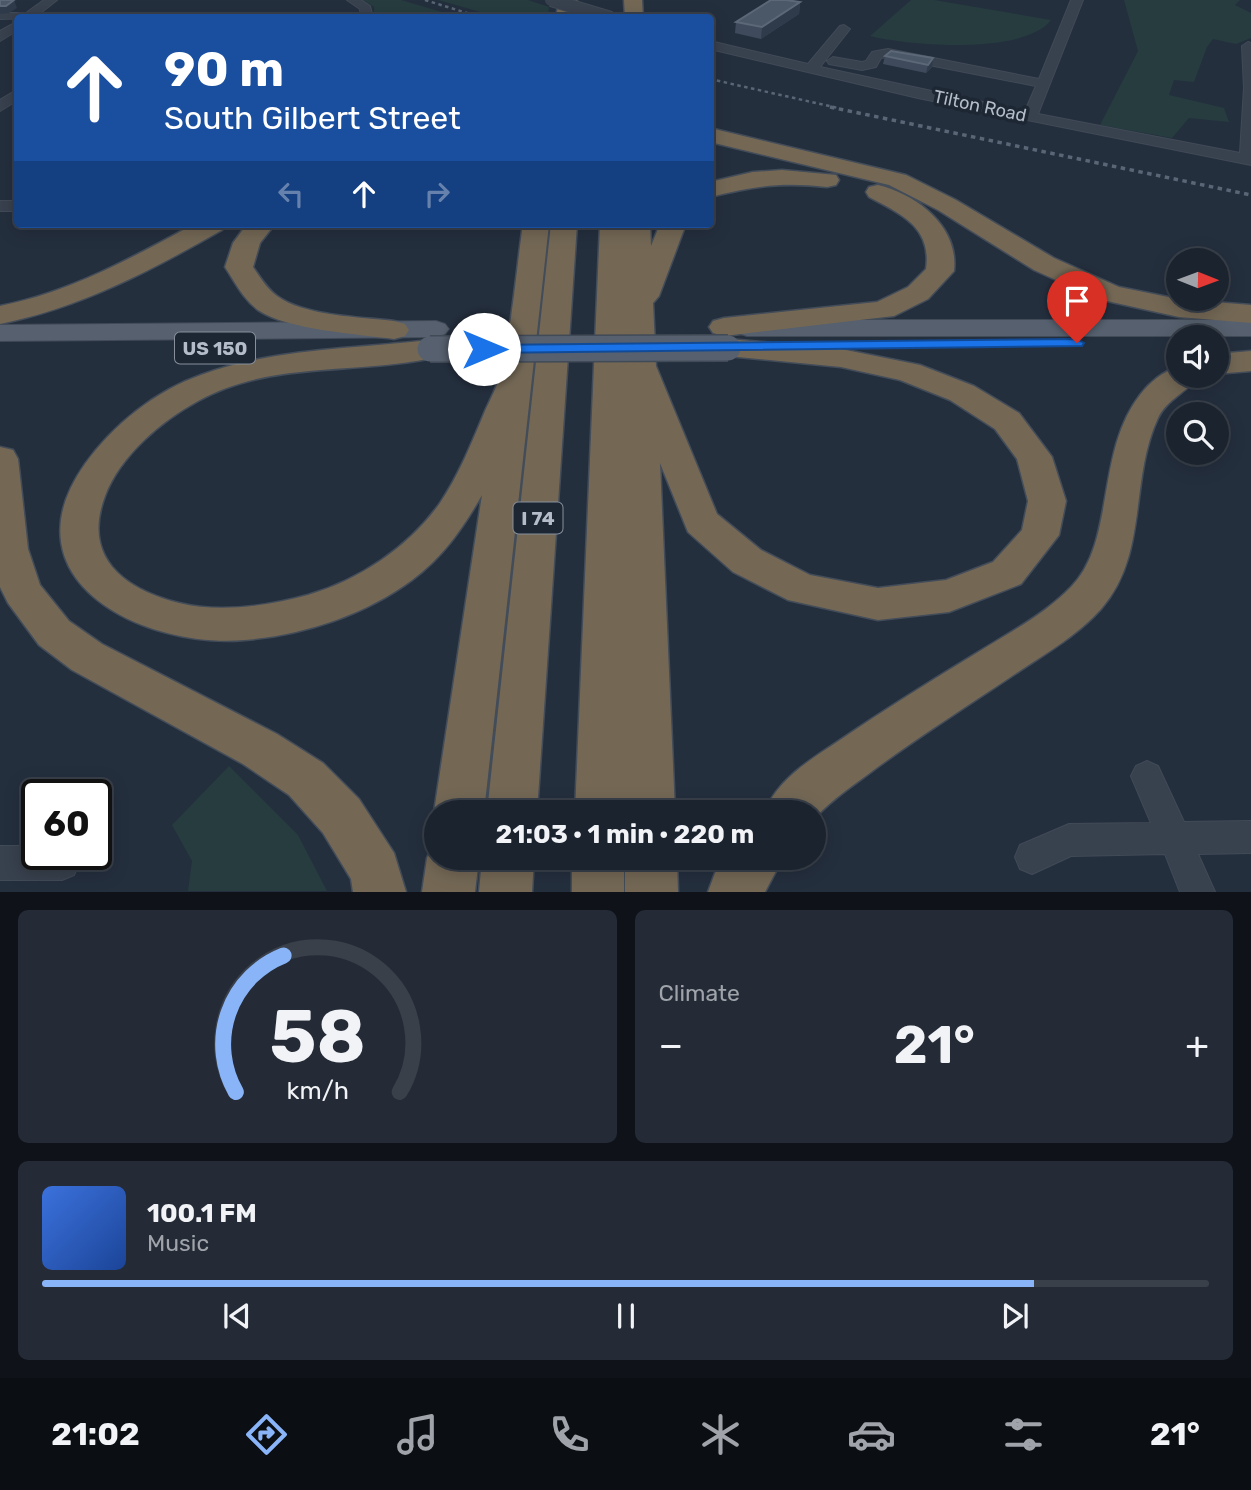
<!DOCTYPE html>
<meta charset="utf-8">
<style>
body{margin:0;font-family:Rubik,sans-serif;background:#242b36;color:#f1f3f6;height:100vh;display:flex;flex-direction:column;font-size:26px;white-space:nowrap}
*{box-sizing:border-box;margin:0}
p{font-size:23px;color:#a0a4aa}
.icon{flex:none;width:38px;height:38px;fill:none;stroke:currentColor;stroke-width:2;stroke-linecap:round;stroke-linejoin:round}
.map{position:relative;height:892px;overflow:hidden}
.details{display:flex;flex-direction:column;gap:18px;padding:18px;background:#0f1319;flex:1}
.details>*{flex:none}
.hud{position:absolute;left:14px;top:14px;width:700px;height:214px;border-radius:7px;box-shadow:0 4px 18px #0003,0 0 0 2px #39404a;background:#1a4fa0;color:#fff;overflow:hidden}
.needle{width:46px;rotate:91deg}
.buttons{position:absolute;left:1166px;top:248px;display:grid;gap:14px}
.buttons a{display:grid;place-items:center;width:63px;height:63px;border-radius:50%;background:#1b232e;box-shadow:0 4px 18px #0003,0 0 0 2px #39404a;font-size:35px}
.speed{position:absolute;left:21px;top:779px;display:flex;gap:14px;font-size:35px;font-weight:700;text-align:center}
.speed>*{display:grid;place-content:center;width:91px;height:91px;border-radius:50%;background:#1b232e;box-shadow:0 4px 18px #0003,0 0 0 2px #39404a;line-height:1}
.speed .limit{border:4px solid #111;border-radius:10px;background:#fff;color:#111}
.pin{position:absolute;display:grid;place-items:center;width:60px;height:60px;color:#fff;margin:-72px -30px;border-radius:50% 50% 50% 0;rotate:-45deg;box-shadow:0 0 7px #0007}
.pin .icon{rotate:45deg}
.me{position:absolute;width:77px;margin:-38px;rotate:90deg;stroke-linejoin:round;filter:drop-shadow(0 0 5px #0008)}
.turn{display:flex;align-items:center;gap:24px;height:147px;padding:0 35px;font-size:32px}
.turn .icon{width:91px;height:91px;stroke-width:2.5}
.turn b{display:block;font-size:49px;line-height:60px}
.lanes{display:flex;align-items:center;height:66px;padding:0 35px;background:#0003;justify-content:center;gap:35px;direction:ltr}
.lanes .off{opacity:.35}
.big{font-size:52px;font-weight:700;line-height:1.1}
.details .card{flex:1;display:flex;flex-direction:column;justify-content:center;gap:10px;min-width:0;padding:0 24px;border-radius:10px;background:#242b36}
.details .dial{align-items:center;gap:0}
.dial svg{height:182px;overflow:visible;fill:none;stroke:#39404a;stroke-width:7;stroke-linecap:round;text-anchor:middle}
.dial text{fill:#f1f3f6;stroke:none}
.song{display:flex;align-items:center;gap:21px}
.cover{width:84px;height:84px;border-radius:10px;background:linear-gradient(135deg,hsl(220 70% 55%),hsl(220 70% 35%))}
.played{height:7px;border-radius:4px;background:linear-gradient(90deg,#8ab4f8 85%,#39404a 85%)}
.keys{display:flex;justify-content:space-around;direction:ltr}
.heat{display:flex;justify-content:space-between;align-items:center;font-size:38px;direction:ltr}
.details .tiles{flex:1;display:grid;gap:18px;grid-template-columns:1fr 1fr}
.card:last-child{grid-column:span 2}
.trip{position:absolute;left:424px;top:800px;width:402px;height:70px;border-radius:35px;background:#1b232e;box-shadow:0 4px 18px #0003,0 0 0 2px #39404a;font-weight:700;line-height:70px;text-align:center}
.tab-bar{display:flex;height:112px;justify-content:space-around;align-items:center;background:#0b0e12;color:#a0a4aa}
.tab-bar .icon{width:49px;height:49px}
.tab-bar .on{color:#8ab4f8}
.tab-bar b{font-size:32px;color:#f1f3f6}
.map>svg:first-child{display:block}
.green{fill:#263c3f}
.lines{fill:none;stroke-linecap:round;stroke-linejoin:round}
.minor-casing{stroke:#414a57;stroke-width:2}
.major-casing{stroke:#414a57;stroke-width:2}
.highway-casing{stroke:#434c59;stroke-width:3}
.minor{fill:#38414e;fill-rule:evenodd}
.major{fill:#56606e;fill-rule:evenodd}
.highway{fill:#746855;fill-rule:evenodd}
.rail-far1{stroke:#5a6575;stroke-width:2.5;stroke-dasharray:3.5 3.5;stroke-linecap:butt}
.rail{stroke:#5a6575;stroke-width:3.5;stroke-dasharray:4.5 4.5;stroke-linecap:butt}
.minor-bridge-casing{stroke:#414a57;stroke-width:14;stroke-linecap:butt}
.major-bridge-casing{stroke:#414a57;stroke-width:28;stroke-linecap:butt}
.minor-bridge{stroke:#38414e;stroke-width:12}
.major-bridge{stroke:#56606e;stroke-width:25}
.wall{fill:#3f4b5c}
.shaded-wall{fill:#2f3b4b}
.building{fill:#4b5868;stroke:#5c6777;stroke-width:2}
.route{fill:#1a73e8;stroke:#114b97;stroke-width:2}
.labels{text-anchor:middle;stroke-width:7;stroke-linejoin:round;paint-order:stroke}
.far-street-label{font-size:18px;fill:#b4bcc9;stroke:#1d2633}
.shield{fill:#1d2633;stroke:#878f9c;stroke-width:2}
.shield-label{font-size:19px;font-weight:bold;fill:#b4bcc9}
</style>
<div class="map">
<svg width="1251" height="892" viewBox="0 0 1251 892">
<rect width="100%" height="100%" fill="#242f3e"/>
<path class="green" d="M363,0h38l58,17h-85v-10z
M438,0h90l21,7 -1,10h-50z
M911,0h23l117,20c-26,35 -143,26 -181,16z
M1124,0h116l-5,5 16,8v25l-15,6 -23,-5 -6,8 -13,35 -20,-2 -5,15 55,13 5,14 -40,-4 -17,20 -72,-13 38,-74z
M229,766l69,69 29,56h-139l4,-30 -20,-36z"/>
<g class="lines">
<g class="minor-casing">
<path id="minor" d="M44,0h13l-23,18 -34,1v-6h26z
M347,0h14l9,6 3,12h-12l-1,-9z
M1071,0h12l-45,114 202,39 4,-65 -2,-42 6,-4 3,1v122l-333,-67 -208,-49v-8l98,23 32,-38 4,-1 6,4 -30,38 205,44 11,-25 -148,-29 -7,1 -5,9 -14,3 -33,-6 -2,-3 6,-4 29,5 4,-1 6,-9 16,-3 151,30z
M18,21v9l-18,11v-10z
M18,89v11l-18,11v-11z
M0,201h18v10h-18z
M1147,761l11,5 26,56 67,-1v32l-53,1 17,38h-35l-15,-38 -94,2 -39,18 -12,-5 -5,-12 5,-12 49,-21 82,-1 -20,-47 5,-10z
M0,846h37v8h38l4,9 -5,12 -12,5h-62z"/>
</g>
<g class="major-casing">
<path id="major" d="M747,320h504v16h-504l-9,-3 -4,-5 4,-5z
M436,321l9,3 4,5 -4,5 -9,3 -436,4v-16z"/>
</g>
<g class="highway-casing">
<path id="highway" d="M559,0h18l-3,18h-18z
M624,0h18l1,18h-18z
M710,128l196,47 50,25 98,58 65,29 59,12 73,6v18l-72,-6 -81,-18 -64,-29 -96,-60 -49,-25 -179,-43z
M782,170l54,5 3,5 -3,5 -9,2c-46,-5 -72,-1 -117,10v-15l43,-10z
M878,185c40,10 81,42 76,86l-26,28 -34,17 -170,20 -11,-3 -4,-6 4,-6 11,-3 153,-16 31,-15 18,-18c6,-42 -25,-55 -57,-72l-3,-5 3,-5z
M194,224h32l-4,6c-72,41 -140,77 -222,94v-18c70,-14 132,-48 194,-82z
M247,224h28l-15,19 -7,24c7,10 14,22 24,29 27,20 84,21 117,25l11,3 4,6 -4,6 -11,3c-36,-5 -107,-9 -136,-29 -15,-11 -23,-28 -33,-43l8,-24z
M523,224h26l-65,588h-48v4l-2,-4 48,-317c-19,33 -39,62 -70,85 -47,35 -109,55 -167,60 -102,9 -242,-60 -160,-176 28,-39 70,-73 116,-89 73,-27 153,-26 229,-35l11,2 5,7 -5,7c-80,20 -168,3 -243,45 -37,20 -78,55 -93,95 -23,61 18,93 74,107 40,10 89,3 129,-8 51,-15 101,-48 132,-92 19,-28 32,-61 45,-92 5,-11 12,-24 15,-36 12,-47 16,-103 23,-151z
M551,224h26l-40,588h-50z
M600,224h50l1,22 9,-22h26l-27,72 -6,7 3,63 61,148 44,36 49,25 68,13 68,-8 47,-18 29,-32 6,-29 -11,-42 -22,-30 -45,-29 -50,-20 -59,-13 -124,-12 -5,-7 5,-7 11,-2 113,10 79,16 54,21 45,27 33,44 14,44 -7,34 -38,49 -72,28 -71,8 -90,-20 -55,-28 -45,-40 -28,-69 15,349h-50v-57v57h-50z
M1251,351v20l-35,3v-20z
M1178,367v9h20c-11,17 -31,23 -40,42 -29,62 -9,136 -57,191 -22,25 -53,43 -80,61 -49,33 -98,64 -146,99 -21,16 -43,30 -61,50v-7h-50c15,-34 46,-52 76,-72 44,-30 89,-58 135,-86 32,-20 69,-39 96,-67 45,-46 24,-134 69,-192 9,-12 23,-24 38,-28z
M0,447l13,3 5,9 10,90 12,36 29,36 33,23 175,90 46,29 36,36 35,54 12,39h-53l-2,-13 -28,-46 -34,-38 -46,-31 -171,-94 -33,-25 -31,-42 -8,-16z
M435,840l1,18h43l-4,34h-53l5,-34z
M482,858h52l-2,34h-53z
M572,858h52v34h-52z
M625,858h52l1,34h-53z
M726,858h57l-18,34h-57l7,-19z"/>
</g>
<use href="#minor" class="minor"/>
<use href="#major" class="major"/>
<use href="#highway" class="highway"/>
<path class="rail-far1" d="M425,0l58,18
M710,79l128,29"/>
<path class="rail" d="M830,107l421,88"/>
<g class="minor-bridge-casing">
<path id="minor-bridge" d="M551,0l60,18"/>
</g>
<g class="major-bridge-casing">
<path id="major-bridge" d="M430,349l298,-1"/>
</g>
<use href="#minor-bridge" class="minor-bridge"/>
<use href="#major-bridge" class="major-bridge"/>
</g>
<path class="wall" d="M800,2l-1,12 -38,25 -26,-6 1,-11z
M891,51l41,16 -6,6 -43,-9 2,-8z"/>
<path class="shaded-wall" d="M14,0l3,8 -8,5 -9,1v-8z
M800,2l-1,12 -38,25 1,-12z
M933,58l-1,9 -6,6 2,-8z"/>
<path class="building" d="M0,0h14l-8,6h-6z
M771,0h15l14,2 -38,25 -26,-5z
M891,51l42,7 -5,7 -43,-9z"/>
<path class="route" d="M1077,339l7,4 -2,3 -598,7 -7,-4 7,-4z"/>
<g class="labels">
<g class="far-street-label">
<text transform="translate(980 106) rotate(12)" y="6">Tilton Road</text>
</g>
<g class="shield">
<rect x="175" y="332.5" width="80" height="31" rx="5"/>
<rect x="513.5" y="502.5" width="49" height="31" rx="5"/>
</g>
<g class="shield-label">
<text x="215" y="355">US 150</text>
<text x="538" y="525">I 74</text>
</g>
</g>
</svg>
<div class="buttons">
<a><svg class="needle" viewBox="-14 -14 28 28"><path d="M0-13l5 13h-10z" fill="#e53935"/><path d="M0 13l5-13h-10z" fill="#a0a4aa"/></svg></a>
<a><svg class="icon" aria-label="sound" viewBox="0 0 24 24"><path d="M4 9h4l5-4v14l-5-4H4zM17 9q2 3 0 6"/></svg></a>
<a><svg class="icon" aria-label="search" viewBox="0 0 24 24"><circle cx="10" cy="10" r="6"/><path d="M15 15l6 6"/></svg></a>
</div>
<div class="speed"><div class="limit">60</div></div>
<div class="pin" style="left:1077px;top:343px;background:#d93025"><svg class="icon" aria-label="arrive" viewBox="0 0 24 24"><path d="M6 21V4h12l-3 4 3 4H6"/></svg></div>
<svg class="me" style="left:484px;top:349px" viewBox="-20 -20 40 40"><circle r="19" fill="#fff"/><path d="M0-13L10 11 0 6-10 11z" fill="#1a73e8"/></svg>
<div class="trip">21:03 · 1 min · 220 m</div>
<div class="hud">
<div class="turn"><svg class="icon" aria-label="ahead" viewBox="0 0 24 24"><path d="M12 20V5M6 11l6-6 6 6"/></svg><div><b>90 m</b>South Gilbert Street</div></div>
<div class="lanes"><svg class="icon off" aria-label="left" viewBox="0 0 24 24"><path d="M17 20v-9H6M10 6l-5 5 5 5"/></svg><svg class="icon" aria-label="ahead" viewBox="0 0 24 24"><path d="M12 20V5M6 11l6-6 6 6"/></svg><svg class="icon off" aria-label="right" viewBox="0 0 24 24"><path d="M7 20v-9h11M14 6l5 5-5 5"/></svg></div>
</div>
</div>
<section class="details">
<div class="tiles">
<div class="card dial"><svg viewBox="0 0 100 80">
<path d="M14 69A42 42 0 1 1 86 69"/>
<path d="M14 69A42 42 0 0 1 35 9" stroke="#8ab4f8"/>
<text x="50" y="56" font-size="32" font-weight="700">58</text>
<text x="50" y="72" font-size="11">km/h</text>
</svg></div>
<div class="card"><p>Climate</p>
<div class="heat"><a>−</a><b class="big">21°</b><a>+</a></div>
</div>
<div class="card">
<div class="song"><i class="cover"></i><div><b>100.1 FM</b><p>Music</p></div></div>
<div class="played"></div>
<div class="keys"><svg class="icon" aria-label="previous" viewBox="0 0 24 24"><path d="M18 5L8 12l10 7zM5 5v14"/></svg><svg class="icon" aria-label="pause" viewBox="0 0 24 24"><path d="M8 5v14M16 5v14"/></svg><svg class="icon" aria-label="next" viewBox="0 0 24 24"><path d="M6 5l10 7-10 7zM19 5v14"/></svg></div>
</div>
</div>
</section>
<nav class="tab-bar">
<b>21:02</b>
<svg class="icon on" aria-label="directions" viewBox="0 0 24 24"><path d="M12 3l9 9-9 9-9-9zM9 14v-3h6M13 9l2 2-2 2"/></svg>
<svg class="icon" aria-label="music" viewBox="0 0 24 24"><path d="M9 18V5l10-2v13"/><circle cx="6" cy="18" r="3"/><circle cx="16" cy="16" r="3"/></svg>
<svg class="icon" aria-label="phone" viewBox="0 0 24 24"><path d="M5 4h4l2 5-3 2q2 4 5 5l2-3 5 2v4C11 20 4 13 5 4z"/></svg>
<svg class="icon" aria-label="climate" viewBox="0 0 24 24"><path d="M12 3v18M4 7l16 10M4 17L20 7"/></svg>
<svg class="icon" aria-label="car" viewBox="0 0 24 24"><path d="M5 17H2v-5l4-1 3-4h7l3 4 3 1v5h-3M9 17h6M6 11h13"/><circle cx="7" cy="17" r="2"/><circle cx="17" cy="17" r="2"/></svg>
<svg class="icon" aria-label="filters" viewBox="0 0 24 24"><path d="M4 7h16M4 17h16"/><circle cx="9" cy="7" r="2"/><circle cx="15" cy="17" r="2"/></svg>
<b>21°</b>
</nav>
